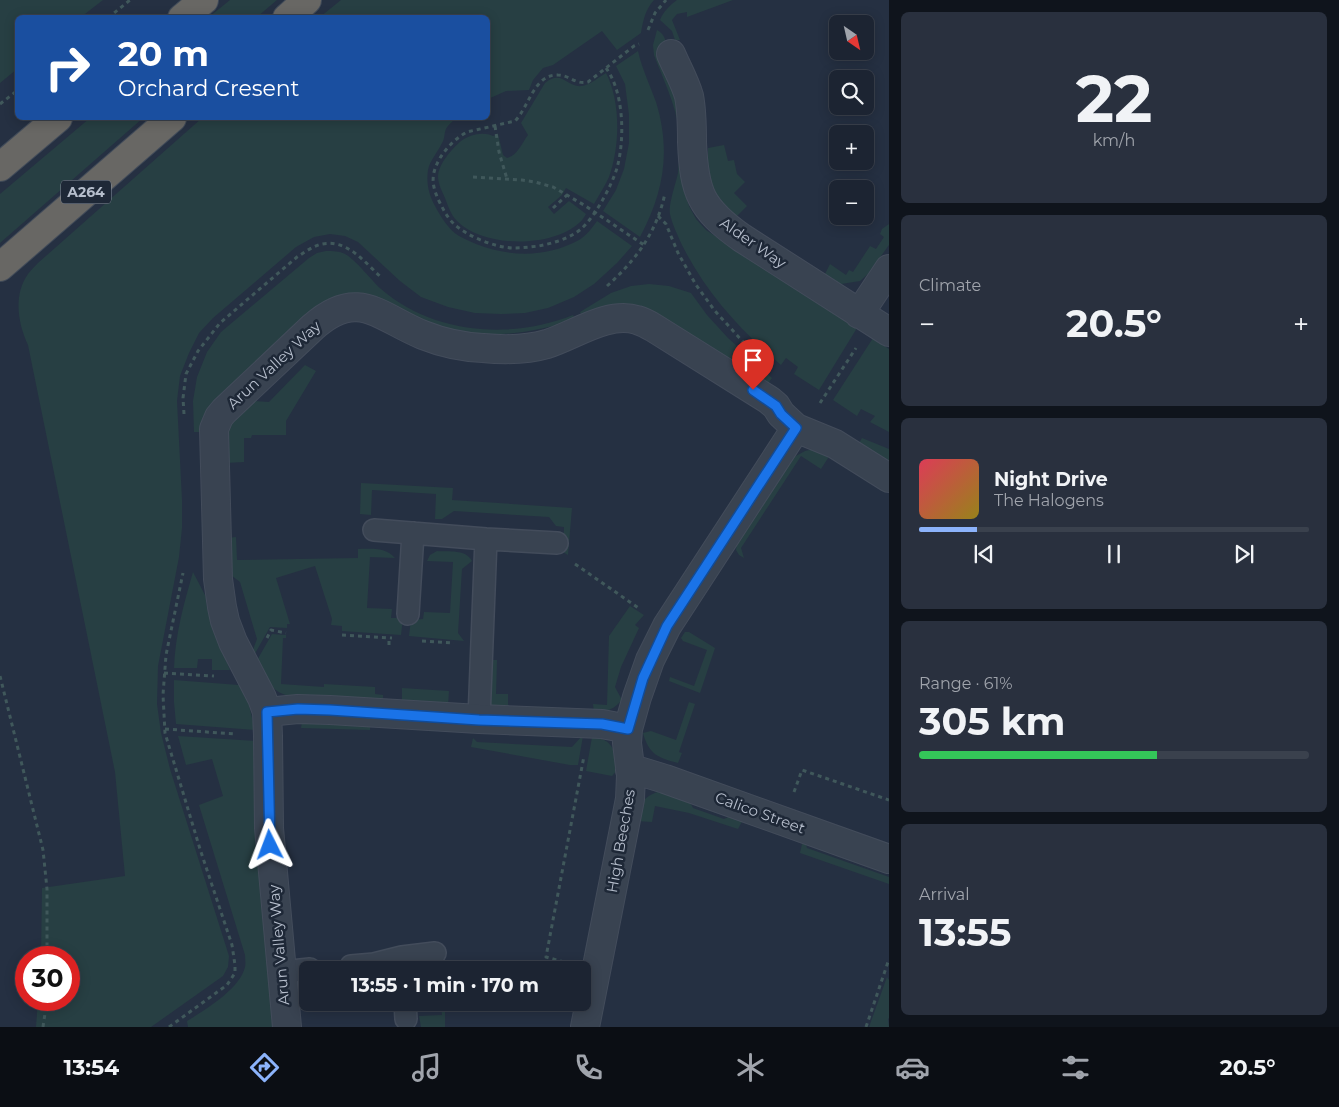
<!DOCTYPE html>
<meta charset="utf-8">
<style>
body{margin:0;font-family:Montserrat,sans-serif;background:#29303e;color:#f1f3f6;height:100vh;display:flex;flex-direction:column;font-size:19px;white-space:nowrap}
*{box-sizing:border-box;margin:0}
p{font-size:16px;color:#a0a4ac}
.icon{flex:none;width:28px;height:28px;fill:none;stroke:currentColor;stroke-width:2;stroke-linecap:round;stroke-linejoin:round}
.map{position:relative;flex:1;overflow:hidden}
.details{display:flex;flex-direction:column;gap:12px;padding:12px;background:#0f141c;width:450px}
.details>*{flex:none}
.guide{position:absolute;left:15px;top:15px;width:475px;height:105px;border-radius:8px;box-shadow:0 2px 12px #0003,0 0 0 1px #3a414d;background:#1a4fa0;color:#fff;overflow:hidden}
.needle{width:32px;rotate:146deg}
.controls{position:absolute;left:829px;top:15px;display:grid;gap:10px}
.controls a{display:grid;place-items:center;width:45px;height:45px;border-radius:8px;background:#1c2432;box-shadow:0 2px 12px #0003,0 0 0 1px #3a414d;font-size:25px}
.speed{position:absolute;left:15px;top:946px;display:flex;gap:10px;font-size:25px;font-weight:700;text-align:center}
.speed>*{display:grid;place-content:center;width:65px;height:65px;border-radius:50%;background:#1c2432;box-shadow:0 2px 12px #0003,0 0 0 1px #3a414d;line-height:1}
.speed .limit{border:8px solid #d22;background:#fff;color:#111}
.pin{position:absolute;display:grid;place-items:center;width:42px;height:42px;color:#fff;margin:-51px -21px;border-radius:50% 50% 50% 0;rotate:-45deg;box-shadow:0 0 5px #0007}
.pin .icon{rotate:45deg}
.me{position:absolute;width:55px;margin:-28px;rotate:357deg;stroke-linejoin:round;filter:drop-shadow(0 0 4px #0008)}
.turn{display:flex;align-items:center;gap:18px;height:105px;padding:0 20px;font-size:22px}
.turn .icon{width:65px;height:65px;stroke-width:2.5}
.turn b{display:block;font-size:35px;line-height:42px}
.big{font-size:38px;font-weight:700;line-height:1.1}
.details .widget{flex:1;display:flex;flex-direction:column;justify-content:center;gap:8px;min-width:0;padding:0 18px;border-radius:8px;background:#29303e}
.details .dial{align-items:center;gap:0}
.dial b{font-size:65px;line-height:1}
.song{display:flex;align-items:center;gap:15px}
.cover{width:60px;height:60px;border-radius:8px;background:linear-gradient(135deg,hsl(350 70% 55%),hsl(50 70% 35%))}
.played{height:5px;border-radius:2px;background:linear-gradient(90deg,#8cb3fb 15%,#3a414d 15%)}
.keys{display:flex;justify-content:space-around;direction:ltr}
.heat{display:flex;justify-content:space-between;align-items:center;font-size:28px;direction:ltr}
.charge{height:8px;border-radius:4px;background:linear-gradient(90deg,#34c759 61%,#3a414d 0)}
.trip{position:absolute;left:299px;top:961px;width:292px;height:50px;border-radius:8px;background:#1c2432;box-shadow:0 2px 12px #0003,0 0 0 1px #3a414d;font-weight:700;line-height:50px;text-align:center}
.tabs{display:flex;height:80px;justify-content:space-around;align-items:center;background:#0b0e14;color:#a0a4ac}
.tabs .icon{width:35px;height:35px}
.tabs .on{color:#8cb3fb}
.tabs b{font-size:22px;color:#f1f3f6}
main{display:flex;flex:1;min-height:0}
.map>svg:first-child{display:block}
.green{fill:#273f43}
.lines{fill:none;stroke-linecap:round;stroke-linejoin:round}
.service-casing{stroke:#434c5b;stroke-width:24}
.minor-casing{stroke:#434c5b;stroke-width:30}
.trunk-casing{stroke:#414b59;stroke-width:30}
.path{stroke:#40585b;stroke-width:3;stroke-dasharray:4 4;stroke-linecap:butt}
.service{stroke:#394351;stroke-width:21}
.minor{stroke:#394351;stroke-width:28}
.trunk{stroke:#686764;stroke-width:28}
.route-casing{stroke:#114b97;stroke-width:12}
.route{stroke:#1a73e8;stroke-width:9}
.labels{text-anchor:middle;stroke-width:5;stroke-linejoin:round;paint-order:stroke}
.shield{fill:#1e2837;stroke:#88919f;stroke-width:1}
.shield-label{font-size:14px;font-weight:bold;fill:#b6becc}
.street-label{font-size:15px;fill:#b6becc;stroke:#1e2837}
</style>
<main>
<div class="map">
<svg width="889" height="1027" viewBox="0 0 889 1027">
<rect width="100%" height="100%" fill="#253042"/>
<path class="green" d="M0,0h103l-22,17 -63,1 -1,51 -17,14z
M230,0h47l-20,17h-48z
M341,0h313c-9,10 -11,21 -13,33l-24,17 -15,-19 -49,34 -10,3 -10,12 -4,10 -23,1 -18,8v-81l-168,-1z
M677,0h56l-46,17v-5l-10,2 -5,6 8,20h-5l-3,-9 -12,-11c3,-8 10,-15 17,-20z
M657,30c7,4 9,9 9,17h-7v8l23,57 2,79 5,15 7,13 10,11 151,98 -38,62 -25,-16 4,-7 -12,-9 -5,7c-40,-34 -75,-72 -99,-120 -4,-9 -10,-21 -12,-31 -2,-9 6,-31 8,-41 1,-13 2,-30 1,-42 -3,-26 -16,-52 -25,-76l-1,-10z
M638,51c4,18 12,34 18,51 15,49 8,90 -16,135l-37,-26 13,-21 8,-21 5,-26v-28l-4,-31 -9,-18z
M606,73c15,29 14,73 3,104 -4,9 -10,18 -15,27l-28,-16 -4,7 -14,12 6,7 15,-13 17,13c-2,3 -4,7 -7,9 -27,25 -96,25 -122,-2 -6,-6 -9,-15 -12,-23 -3,-7 -7,-14 -7,-22 1,-13 14,-27 23,-35 8,-6 22,-10 32,-5l5,-2 5,21 4,3c10,-2 15,-15 21,-23l-7,-12 24,-40c17,-14 22,5 37,3 8,-1 17,-9 24,-13z
M90,118h53l-143,125v-49z
M202,118h254c-3,3 -8,7 -10,11 -2,4 -1,10 -4,14 -4,9 -12,17 -14,27 -2,13 1,25 7,36 6,11 13,23 24,30 5,3 11,5 17,8 34,13 70,14 103,-4 7,-4 13,-12 18,-19l35,25 -15,17 -23,21 -20,13 -26,11 -23,5 -24,1 -26,-1 -27,-6 -27,-10 -21,-16 -42,-39 -13,-6 -15,-2 -16,3 -18,10 -83,71 -14,15 -10,20 -9,23 -3,25 5,99v28l-3,29 -21,109 -1,38 4,29 9,36 59,187 -1,11 -5,9 -72,51h-115l2,-27h31v-42l-28,-1 1,-69 83,-12 -10,-104 -87,-427c-10,-21 -15,-50 0,-71 3,-4 7,-8 10,-11z
M724,145l4,16 6,-1 3,14 8,8 -11,11 13,13 -12,12 -17,-16 -10,-25v-29z
M889,224v21l-21,29 -8,7 -19,3 -17,-8 6,-12 16,11 3,-5 4,2 17,-26 6,3 8,-12 -4,-3 2,-5z
M326,251c7,0 13,0 19,3 11,6 26,26 36,35 52,45 129,51 192,26l3,5c-40,11 -75,19 -117,11 -11,-3 -23,-5 -33,-10 -21,-9 -36,-22 -60,-25l-163,136h-9l-1,-31 4,-24 10,-25 14,-20 88,-74 8,-5z
M649,284l20,2 22,7 16,22 21,23 44,40 -5,7 -118,-75 -66,7 -3,-5 31,-19 20,-7z
M873,338l16,11v83l-19,-10 5,-6 -14,-7 -4,7 -24,-16z
M305,365l11,6 -30,50v14h-34l-1,3h-7v24l-19,1 2,-35 25,-27 17,1z
M862,438l27,11v16l-31,-20z
M814,449l16,6 -9,14 -20,-13 -60,92 3,10 -5,-3 -3,-5 1,-8 57,-85 11,-6z
M361,483l92,5 -1,12 120,8 -4,47 -5,-3 1,-25 -8,-1 -7,-9 -95,-6 -12,8h-7l1,-25 -64,-4 -1,25 -11,-1z
M236,537l1,23 121,-2v-9c14,0 27,-2 37,9l-25,-1 -3,51 25,1 -1,9h12l-2,17 -59,-4v-5l-11,-1 1,-6 -17,-53 -39,12 14,46h-3v4l-17,-1 -17,30 -2,-2 6,-16 -17,-57 -13,-10v-34z
M437,551c12,1 29,-2 35,10l-10,8 -4,64 6,8 -55,-5 2,-16 12,-1 1,-7 26,1 3,-51 -26,-1 3,-6z
M193,572l13,25 1,10 9,30 14,33h-18v-11h-14l-1,9h-23c1,-33 10,-65 19,-96z
M630,606l14,9 -9,10 4,3 -18,39 -6,20 7,13c-8,9 -16,13 -28,12l-1,-8 14,1 2,-69z
M685,632h4l26,16 -15,45 -31,-12 1,-4 24,9 13,-36 -24,-9 -2,-3z
M272,634l14,1v3h-3l-2,46 43,3v-3l51,3v7l8,1v8l-93,-7c-20,-4 -24,-18 -34,-34z
M492,660h5l-1,34h12v15l-16,-2 -2,-4z
M174,680l65,5 9,16 7,29 -79,-6 -2,-22z
M402,688l47,3 -1,15 -46,-3z
M689,702l6,2 -16,48 3,1 -4,10c-19,-5 -29,-8 -35,-30l8,-2 25,9z
M302,722l68,3v5l-69,-2z
M178,736l78,5 19,286h-87l-1,-6c18,-11 53,-32 58,-54 1,-4 0,-8 0,-12l-46,-150 24,-9 -11,-37 -26,6z
M582,736h1l-5,29h-8l-99,-18 2,-9 4,4 95,5z
M592,737c20,1 23,14 27,31l-7,8 -26,-5z
M660,791l26,4 7,13 31,11 13,-6 8,3 -7,13 -49,-16 -34,-7 -3,16 -16,-1c5,-18 5,-23 24,-30z
M804,835l3,13 82,29v7l-89,-31z
M887,977l2,3v38l-1,1 1,8h-20z
M441,1003h4v24h-24l-2,-11 23,-1z"/>
<g class="lines">
<g class="service-casing">
<path id="service" d="M374,530l112,9 71,4
M408,614l5,-81
M479,719l7,-180
M351,966l23,-2 28,-7 33,-4
M282,972l28,-3
M405,1002l1,17"/>
</g>
<g class="minor-casing">
<path id="minor" d="M671,54c6,14 14,28 18,42 3,15 3,31 3,46 2,51 9,67 50,96l147,94
M859,314l30,-45
M267,712l31,-3 32,1 149,9 123,5 26,5
M630,770l9,1 26,8 224,80
M287,1027l-18,-199 -1,-92 -1,-24 -5,-14 -29,-56 -8,-21 -3,-14 -4,-28 -4,-150 5,-12 5,-6 89,-84c45,-40 66,-10 110,8 20,8 39,12 60,13 21,2 43,2 64,-4 28,-9 61,-33 90,-24 7,2 12,5 17,8l115,72 7,6 5,8 15,14 39,16 54,34
M585,1027l45,-228 1,-24 -4,-32 1,-14 9,-32 13,-37 17,-34 129,-198"/>
</g>
<g class="trunk-casing">
<path id="trunk" d="M182,18l22,-18
M287,18l20,-18
M0,167l58,-49
M0,267l172,-149"/>
</g>
<path class="path" d="M108,18l22,-18
M648,30l7,-17 11,-13
M606,68c18,24 19,71 11,100 -5,17 -22,49 -36,61 -12,10 -28,14 -42,17 -9,1 -18,2 -27,2 -18,-1 -46,-12 -59,-25 -6,-6 -10,-14 -14,-22 -8,-17 -8,-27 1,-43 7,-11 16,-20 27,-26l48,-11c14,-14 19,-47 43,-46 11,0 18,10 30,7l46,-36 5,-2
M0,104l18,-14
M495,126l4,26 8,27
M473,177l49,3 13,2 18,5 31,18 60,40
M553,208l14,-13
M658,216l8,8 12,29 18,32 19,26 31,34
M607,286c29,-26 50,-54 58,-93
M820,403l36,-55
M184,414l-1,-16 3,-24 12,-23 22,-28 77,-66c8,-5 16,-11 25,-13 26,-5 43,19 60,34
M575,564l65,45
M342,635l50,3
M267,638l4,-8 15,3
M422,641l32,2
M389,645v-7
M164,673l50,3
M0,676l43,174 4,39v69
M165,729l70,5
M794,792l8,-22 87,30
M564,962l-18,-5 38,-201
M43,1027l4,-27
M169,1027l58,-42 8,-12v-8l-3,-20 -32,-96 -35,-116 -2,-38 3,-40 17,-82
M866,1027l23,-68"/>
<use href="#service" class="service"/>
<use href="#minor" class="minor"/>
<use href="#trunk" class="trunk"/>
</g>
<g class="lines">
<g class="route-casing">
<path id="route" d="M270,845l-3,-133 31,-3 32,1 149,10 123,4 26,5 15,-51 24,-52 129,-198 -15,-14 -5,-8 -23,-16"/>
</g>
<use href="#route" class="route"/>
</g>
<g class="labels">
<rect class="shield" x="61" y="180.5" width="50" height="23" rx="4"/>
<g class="shield-label">
<text x="86" y="197">A264</text>
</g>
<g class="street-label">
<text transform="translate(753 243) rotate(35)" y="5">Alder Way</text>
<text transform="translate(274 365) rotate(-43)" y="5">Arun Valley Way</text>
<text transform="translate(760 813) rotate(20)" y="5">Calico Street</text>
<text transform="translate(621 841) rotate(-80)" y="5">High Beeches</text>
<text transform="translate(279 945) rotate(-95)" y="5">Arun Valley Way</text>
</g>
</g>
</svg>
<div class="controls">
<a><svg class="needle" viewBox="-14 -14 28 28"><path d="M0-13l5 13h-10z" fill="#e53935"/><path d="M0 13l5-13h-10z" fill="#a0a4ac"/></svg></a>
<a><svg class="icon" aria-label="search" viewBox="0 0 24 24"><circle cx="10" cy="10" r="6"/><path d="M15 15l6 6"/></svg></a>
<a>+</a>
<a>−</a>
</div>
<div class="speed"><div class="limit">30</div></div>
<div class="pin" style="left:753px;top:390px;background:#d93025"><svg class="icon" aria-label="arrive" viewBox="0 0 24 24"><path d="M6 21V4h12l-3 4 3 4H6"/></svg></div>
<svg class="me" style="left:270px;top:845px" viewBox="-20 -20 40 40"><path d="M0-17L14 15 0 8-14 15z" fill="#1a73e8" stroke="#fff" stroke-width="4"/></svg>
<div class="trip">13:55 · 1 min · 170 m</div>
<div class="guide">
<div class="turn"><svg class="icon" aria-label="right" viewBox="0 0 24 24"><path d="M7 20v-9h11M14 6l5 5-5 5"/></svg><div><b>20 m</b>Orchard Cresent</div></div>
</div>
</div>
<section class="details">
<div class="widget dial"><b>22</b><p>km/h</p></div>
<div class="widget"><p>Climate</p>
<div class="heat"><a>−</a><b class="big">20.5°</b><a>+</a></div>
</div>
<div class="widget">
<div class="song"><i class="cover"></i><div><b>Night Drive</b><p>The Halogens</p></div></div>
<div class="played"></div>
<div class="keys"><svg class="icon" aria-label="previous" viewBox="0 0 24 24"><path d="M18 5L8 12l10 7zM5 5v14"/></svg><svg class="icon" aria-label="pause" viewBox="0 0 24 24"><path d="M8 5v14M16 5v14"/></svg><svg class="icon" aria-label="next" viewBox="0 0 24 24"><path d="M6 5l10 7-10 7zM19 5v14"/></svg></div>
</div>
<div class="widget"><p>Range · 61%</p><b class="big">305 km</b><div class="charge"></div></div>
<div class="widget"><p>Arrival</p><b class="big">13:55</b></div>
</section>
</main>
<nav class="tabs">
<b>13:54</b>
<svg class="icon on" aria-label="directions" viewBox="0 0 24 24"><path d="M12 3l9 9-9 9-9-9zM9 14v-3h6M13 9l2 2-2 2"/></svg>
<svg class="icon" aria-label="music" viewBox="0 0 24 24"><path d="M9 18V5l10-2v13"/><circle cx="6" cy="18" r="3"/><circle cx="16" cy="16" r="3"/></svg>
<svg class="icon" aria-label="phone" viewBox="0 0 24 24"><path d="M5 4h4l2 5-3 2q2 4 5 5l2-3 5 2v4C11 20 4 13 5 4z"/></svg>
<svg class="icon" aria-label="climate" viewBox="0 0 24 24"><path d="M12 3v18M4 7l16 10M4 17L20 7"/></svg>
<svg class="icon" aria-label="car" viewBox="0 0 24 24"><path d="M5 17H2v-5l4-1 3-4h7l3 4 3 1v5h-3M9 17h6M6 11h13"/><circle cx="7" cy="17" r="2"/><circle cx="17" cy="17" r="2"/></svg>
<svg class="icon" aria-label="filters" viewBox="0 0 24 24"><path d="M4 7h16M4 17h16"/><circle cx="9" cy="7" r="2"/><circle cx="15" cy="17" r="2"/></svg>
<b>20.5°</b>
</nav>
